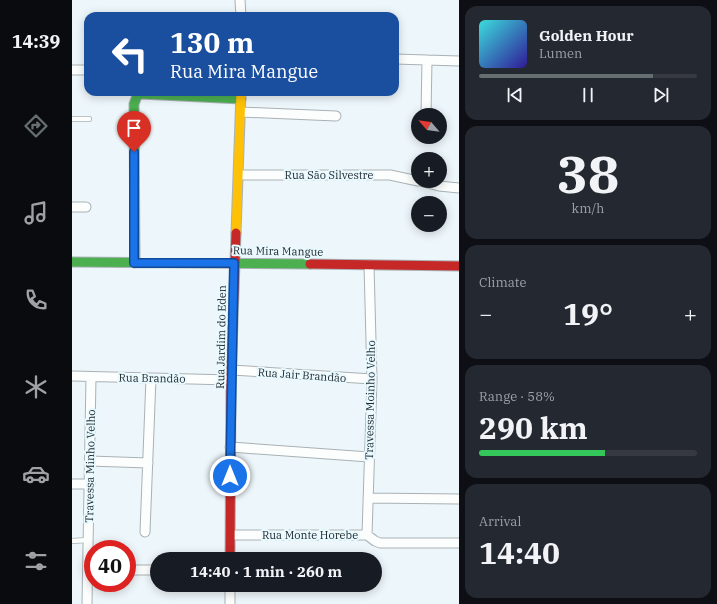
<!DOCTYPE html>
<meta charset="utf-8">
<style>
body{margin:0;font-family:"IBM Plex Serif",serif;background:#242831;color:#f1f3f6;height:100vh;display:flex;flex-direction:column;font-size:15px;white-space:nowrap}
*{box-sizing:border-box;margin:0}
p{font-size:13px;color:#9ea1a6}
.icon{flex:none;width:22px;height:22px;fill:none;stroke:currentColor;stroke-width:2;stroke-linecap:round;stroke-linejoin:round}
.map{position:relative;flex:1;overflow:hidden}
.panel{display:flex;flex-direction:column;gap:6px;padding:6px;background:#0d0f14;width:258px}
.panel>*{flex:none}
.hud{position:absolute;left:12px;top:12px;width:315px;height:84px;border-radius:12px;box-shadow:0 2px 10px #0003;background:#1a4fa0;color:#fff;overflow:hidden}
.needle{width:26px;rotate:298deg}
.controls{position:absolute;left:339px;top:108px;display:grid;gap:8px}
.controls a{display:grid;place-items:center;width:36px;height:36px;border-radius:50%;background:#171b24;box-shadow:0 2px 10px #0003;font-size:20px}
.speed{position:absolute;left:12px;top:540px;display:flex;gap:8px;font-size:20px;font-weight:700;text-align:center}
.speed>*{display:grid;place-content:center;width:52px;height:52px;border-radius:50%;background:#171b24;box-shadow:0 2px 10px #0003;line-height:1}
.speed .limit{border:6px solid #d22;background:#fff;color:#111}
.pin{position:absolute;display:grid;place-items:center;width:34px;height:34px;color:#fff;margin:-41px -17px;border-radius:50% 50% 50% 0;rotate:-45deg;box-shadow:0 0 4px #0007}
.pin .icon{rotate:45deg}
.me{position:absolute;width:44px;margin:-22px;rotate:0deg;stroke-linejoin:round;filter:drop-shadow(0 0 3px #0008)}
.turn{display:flex;align-items:center;gap:14px;height:84px;padding:0 20px;font-size:18px}
.turn .icon{width:52px;height:52px;stroke-width:2.5}
.turn b{display:block;font-size:28px;line-height:34px}
.big{font-size:30px;font-weight:700;line-height:1.1}
.panel .widget{flex:1;display:flex;flex-direction:column;justify-content:center;gap:6px;min-width:0;padding:0 14px;border-radius:12px;background:#242831}
.panel .dial{align-items:center;gap:0}
.dial b{font-size:52px;line-height:1}
.song{display:flex;align-items:center;gap:12px}
.cover{width:48px;height:48px;border-radius:6px;background:linear-gradient(135deg,hsl(180 70% 55%),hsl(250 70% 35%))}
.played{height:4px;border-radius:2px;background:linear-gradient(90deg,#666e71 80%,#363941 80%)}
.keys{display:flex;justify-content:space-around;direction:ltr}
.heat{display:flex;justify-content:space-between;align-items:center;font-size:22px;direction:ltr}
.charge{height:6px;border-radius:3px;background:linear-gradient(90deg,#34c759 58%,#363941 0)}
.trip{position:absolute;left:78px;top:552px;width:232px;height:40px;border-radius:20px;background:#171b24;box-shadow:0 2px 10px #0003;font-weight:700;line-height:40px;text-align:center}
main{display:flex;flex:1;min-height:0}
.tab-bar{display:flex;flex-direction:column;width:72px;justify-content:space-around;align-items:center;background:#090b0e;color:#9ea1a6}
.tab-bar .icon{width:28px;height:28px}
.tab-bar .active{color:#666e71}
.tab-bar b{font-size:18px;color:#f1f3f6}
.map>svg:first-child{display:block}
.lines{fill:none;stroke-linecap:round;stroke-linejoin:round}
.lane-casing{stroke:#a9b1b4;stroke-width:6}
.street-casing{stroke:#a9b1b4;stroke-width:11}
.fast-casing{stroke:#a9b1b4;stroke-width:11}
.slow-casing{stroke:#a9b1b4;stroke-width:11}
.jam-casing{stroke:#a9b1b4;stroke-width:11}
.lane{stroke:#fcfefe;stroke-width:4.5}
.street{stroke:#fcfefe;stroke-width:9}
.fast{stroke:#4caf50;stroke-width:9}
.slow{stroke:#ffc107;stroke-width:9}
.jam{stroke:#c62828;stroke-width:9}
.route-casing{stroke:#114b97;stroke-width:10}
.route{stroke:#1a73e8;stroke-width:7}
.labels{text-anchor:middle;stroke-width:4;stroke-linejoin:round;paint-order:stroke}
.street-label{font-size:11px;fill:#1d2527;stroke:#e8f9ff}
</style>
<main>
<nav class="tab-bar">
<b>14:39</b>
<svg class="icon active" aria-label="directions" viewBox="0 0 24 24"><path d="M12 3l9 9-9 9-9-9zM9 14v-3h6M13 9l2 2-2 2"/></svg>
<svg class="icon" aria-label="music" viewBox="0 0 24 24"><path d="M9 18V5l10-2v13"/><circle cx="6" cy="18" r="3"/><circle cx="16" cy="16" r="3"/></svg>
<svg class="icon" aria-label="phone" viewBox="0 0 24 24"><path d="M5 4h4l2 5-3 2q2 4 5 5l2-3 5 2v4C11 20 4 13 5 4z"/></svg>
<svg class="icon" aria-label="climate" viewBox="0 0 24 24"><path d="M12 3v18M4 7l16 10M4 17L20 7"/></svg>
<svg class="icon" aria-label="car" viewBox="0 0 24 24"><path d="M5 17H2v-5l4-1 3-4h7l3 4 3 1v5h-3M9 17h6M6 11h13"/><circle cx="7" cy="17" r="2"/><circle cx="17" cy="17" r="2"/></svg>
<svg class="icon" aria-label="filters" viewBox="0 0 24 24"><path d="M4 7h16M4 17h16"/><circle cx="9" cy="7" r="2"/><circle cx="15" cy="17" r="2"/></svg>
</nav>
<div class="map">
<svg width="387" height="604" viewBox="0 0 387 604">
<rect width="100%" height="100%" fill="#edf6fa"/>
<g class="lines">
<g class="lane-casing">
<path id="lane" d="M0,119h17
M0,541l16,-1"/>
</g>
<g class="street-casing">
<path id="street" d="M168,0l1,16
M323,59l64,2
M0,70h16
M169,112l95,4
M354,115l1,-55
M167,175h151l28,6
M348,181l19,5 20,2
M0,207h14
M160,370l140,9
M0,376l159,4
M158,447l139,10
M18,461l58,2
M0,484h18
M296,498l91,1
M73,532l6,-154
M159,535h136l8,6 5,2h79
M295,535l5,-156 -3,-114
M55,570h30
M15,604l4,-227
M158,604v-19"/>
</g>
<g class="fast-casing">
<path id="fast" d="M0,262l238,2
M63,263l-1,-159 3,-8 4,-2 100,5"/>
</g>
<g class="slow-casing">
<path id="slow" d="M164,233l5,-141"/>
</g>
<g class="jam-casing">
<path id="jam" d="M238,264l149,2
M158,559l1,-179 5,-147"/>
</g>
<use href="#lane" class="lane"/>
<use href="#street" class="street"/>
<use href="#fast" class="fast"/>
<use href="#slow" class="slow"/>
<use href="#jam" class="jam"/>
</g>
<g class="lines">
<g class="route-casing">
<path id="route" d="M62,152v111h100l-4,213"/>
</g>
<use href="#route" class="route"/>
</g>
<g class="labels">
<g class="street-label">
<text x="257" y="179">Rua São Silvestre</text>
<text transform="translate(206 251) rotate(1)" y="4">Rua Mira Mangue</text>
<text transform="translate(149 337) rotate(-89)" y="4">Rua Jardim do Eden</text>
<text transform="translate(230 375) rotate(4)" y="4">Rua Jair Brandão</text>
<text transform="translate(80 378) rotate(1)" y="4">Rua Brandão</text>
<text transform="translate(298 400) rotate(-89)" y="4">Travessa Moinho Velho</text>
<text transform="translate(18 466) rotate(-89)" y="4">Travessa Minho Velho</text>
<text x="238" y="539">Rua Monte Horebe</text>
</g>
</g>
</svg>
<div class="controls">
<a><svg class="needle" viewBox="-14 -14 28 28"><path d="M0-13l5 13h-10z" fill="#e53935"/><path d="M0 13l5-13h-10z" fill="#9ea1a6"/></svg></a>
<a>+</a>
<a>−</a>
</div>
<div class="speed"><div class="limit">40</div></div>
<div class="pin" style="left:62px;top:152px;background:#d93025"><svg class="icon" aria-label="arrive" viewBox="0 0 24 24"><path d="M6 21V4h12l-3 4 3 4H6"/></svg></div>
<svg class="me" style="left:158px;top:476px" viewBox="-20 -20 40 40"><circle r="17" fill="#1a73e8" stroke="#fff" stroke-width="3"/><path d="M0-11L8 9 0 5-8 9z" fill="#fff"/></svg>
<div class="trip">14:40 · 1 min · 260 m</div>
<div class="hud">
<div class="turn"><svg class="icon" aria-label="left" viewBox="0 0 24 24"><path d="M17 20v-9H6M10 6l-5 5 5 5"/></svg><div><b>130 m</b>Rua Mira Mangue</div></div>
</div>
</div>
<section class="panel">
<div class="widget">
<div class="song"><i class="cover"></i><div><b>Golden Hour</b><p>Lumen</p></div></div>
<div class="played"></div>
<div class="keys"><svg class="icon" aria-label="previous" viewBox="0 0 24 24"><path d="M18 5L8 12l10 7zM5 5v14"/></svg><svg class="icon" aria-label="pause" viewBox="0 0 24 24"><path d="M8 5v14M16 5v14"/></svg><svg class="icon" aria-label="next" viewBox="0 0 24 24"><path d="M6 5l10 7-10 7zM19 5v14"/></svg></div>
</div>
<div class="widget dial"><b>38</b><p>km/h</p></div>
<div class="widget"><p>Climate</p>
<div class="heat"><a>−</a><b class="big">19°</b><a>+</a></div>
</div>
<div class="widget"><p>Range · 58%</p><b class="big">290 km</b><div class="charge"></div></div>
<div class="widget"><p>Arrival</p><b class="big">14:40</b></div>
</section>
</main>
